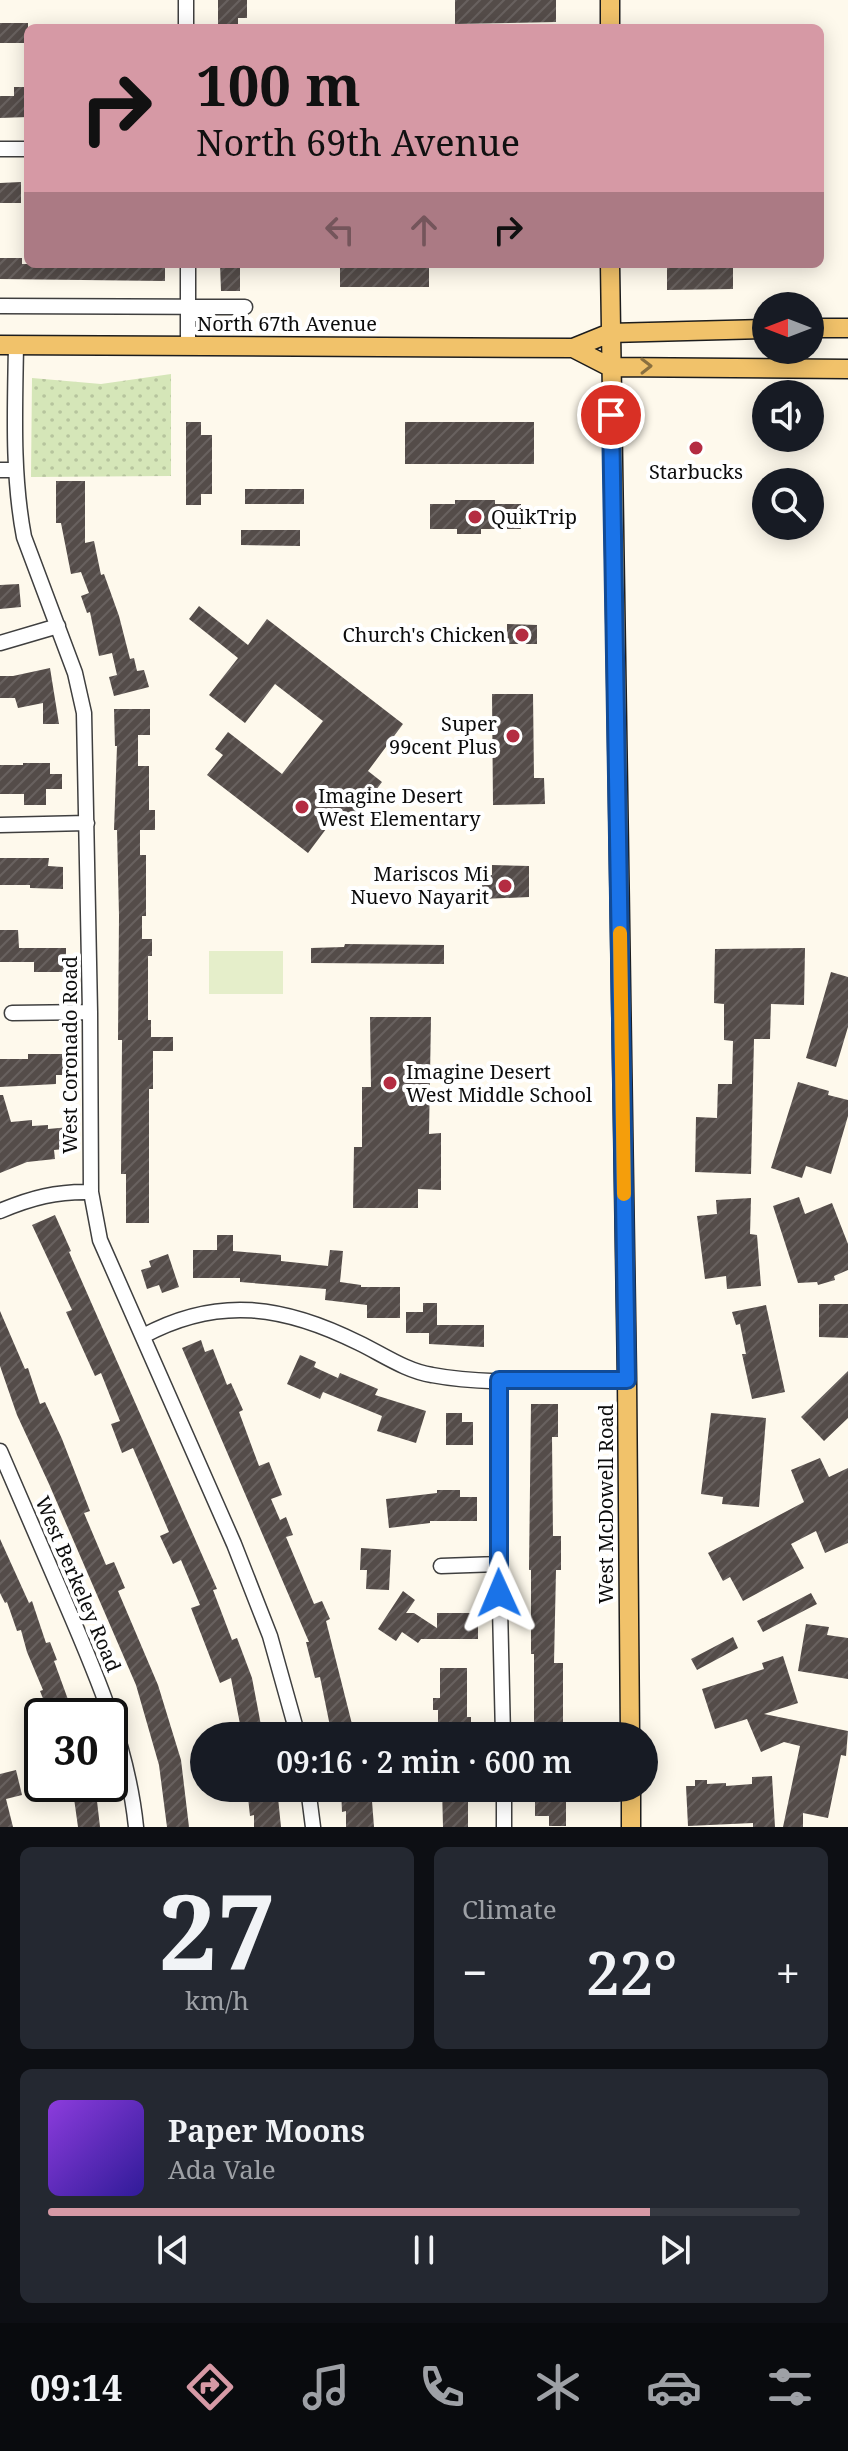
<!DOCTYPE html>
<meta charset="utf-8">
<style>
body{margin:0;font-family:"Noto Serif",serif;background:#242831;color:#f1f3f6;height:100vh;display:flex;flex-direction:column;font-size:30px;white-space:nowrap}
*{box-sizing:border-box;margin:0}
p{font-size:26px;color:#9ea1a6}
.icon{flex:none;width:44px;height:44px;fill:none;stroke:currentColor;stroke-width:2;stroke-linecap:round;stroke-linejoin:round}
.map{position:relative;height:1827px;overflow:hidden}
.panel{display:flex;flex-direction:column;gap:20px;padding:20px;background:#0d0f14;flex:1}
.panel>*{flex:none}
.top-card{position:absolute;left:24px;top:24px;width:800px;height:244px;border-radius:12px;box-shadow:0 4px 20px #0003;background:#d699a5;color:#111;overflow:hidden}
.needle{width:52px;rotate:270deg}
.tools{position:absolute;left:752px;top:292px;display:grid;gap:16px}
.tools a{display:grid;place-items:center;width:72px;height:72px;border-radius:50%;background:#171b24;box-shadow:0 4px 20px #0003;font-size:40px}
.speed{position:absolute;left:24px;top:1698px;display:flex;gap:16px;font-size:40px;font-weight:700;text-align:center}
.speed>*{display:grid;place-content:center;width:104px;height:104px;border-radius:50%;background:#171b24;box-shadow:0 4px 20px #0003;line-height:1}
.speed .limit{border:4px solid #111;border-radius:12px;background:#fff;color:#111}
.pin{position:absolute;display:grid;place-items:center;width:68px;height:68px;color:#fff;margin:-34px;border:4px solid #fff;border-radius:50%;box-shadow:0 2px 8px #0007}
.me{position:absolute;width:88px;margin:-44px;rotate:359deg;stroke-linejoin:round;filter:drop-shadow(0 0 6px #0008)}
.turn{display:flex;align-items:center;gap:28px;height:168px;padding:0 40px;font-size:36px}
.turn .icon{width:104px;height:104px;stroke-width:2.5}
.turn b{display:block;font-size:56px;line-height:68px}
.lanes{display:flex;align-items:center;height:76px;padding:0 40px;background:#0003;justify-content:center;gap:40px;direction:ltr}
.lanes .off{opacity:.35}
.big{font-size:60px;font-weight:600;line-height:1.1}
.panel .widget{flex:1;display:flex;flex-direction:column;justify-content:center;gap:12px;min-width:0;padding:0 28px;border-radius:12px;background:#242831}
.panel .dial{align-items:center;gap:0}
.dial b{font-size:104px;line-height:1}
.song{display:flex;align-items:center;gap:24px}
.cover{width:96px;height:96px;border-radius:12px;background:linear-gradient(135deg,hsl(270 70% 55%),hsl(250 70% 35%))}
.played{height:8px;border-radius:4px;background:linear-gradient(90deg,#d699a5 80%,#363941 80%)}
.keys{display:flex;justify-content:space-around;direction:ltr}
.heat{display:flex;justify-content:space-between;align-items:center;font-size:44px;direction:ltr}
.panel .tiles{flex:1;display:grid;gap:20px;grid-template-columns:1fr 1fr}
.widget:last-child{grid-column:span 2}
.trip{position:absolute;left:190px;top:1722px;width:468px;height:80px;border-radius:40px;background:#171b24;box-shadow:0 4px 20px #0003;font-weight:600;line-height:80px;text-align:center}
.tabs{display:flex;height:128px;justify-content:space-around;align-items:center;background:#090b0e;color:#9ea1a6}
.tabs .icon{width:56px;height:56px}
.tabs .on{color:#d699a5}
.tabs b{font-size:36px;color:#f1f3f6}
.map>svg:first-child{display:block}
.grass{fill:url(#grass-dots)}
.pitch{fill:#e5eeca}
.building{fill:url(#building-hatch)}
.lines{fill:none;stroke-linecap:round;stroke-linejoin:round}
.minor-casing{stroke:#3f3f3f;stroke-width:17}
.major-casing{stroke:#1d1d1d;stroke-width:21}
.minor{stroke:#fff;stroke-width:14}
.major{stroke:#f1c26a;stroke-width:18}
.oneway{stroke:#8a7040}
.route-casing{stroke:#114b97;stroke-width:20}
.route{stroke:#1a73e8;stroke-width:14}
.slow{stroke:#f59e0b;stroke-width:14}
.poi-dot{fill:#b42c41;stroke:#fff;stroke-width:3}
.labels{text-anchor:middle;stroke-width:8;stroke-linejoin:round;paint-order:stroke}
.street-label{font-size:20px;fill:#0c0c0c;stroke:#fff}
.poi-label{font-size:20px;fill:#0c0c0c;stroke:#fff;text-anchor:start}
</style>
<div class="map">
<svg width="848" height="1827" viewBox="0 0 848 1827">
<defs>
<pattern id="grass-dots" width="8" height="8" patternUnits="userSpaceOnUse" patternTransform="scale(2)"><rect width="8" height="8" fill="#d5e6b8"/><path d="M2 2h.1M6 6h.1" fill="none" stroke="#b6c49d" stroke-width="1.8" stroke-linecap="round"/></pattern>
<pattern id="building-hatch" width="6" height="6" patternUnits="userSpaceOnUse" patternTransform="scale(2)"><rect width="6" height="6" fill="#544c49"/><path d="M-1 1l2-2M0 6l6-6M5 7l2-2" fill="none" stroke="#68615f"/></pattern>
</defs>
<rect width="100%" height="100%" fill="#fef9ec"/>
<path class="grass" d="M171,374v102l-140,1 1,-99 69,6z"/>
<path class="pitch" d="M209,951h74v43h-74z"/>
<path class="building" d="M218,0h29v18h-9v10h-20z
M455,0h101v22l-101,2z
M0,23h28v20h-28z
M14,87h14v30l-28,1v-22h14z
M21,182v21h-21v-20z
M0,258h22v6h143v17l-165,-2z
M220,264h20v27h-19z
M340,264h89v23h-89z
M667,264h66v25l-66,1z
M186,422h15v13h11v59h-11v11h-15z
M405,422h129v42h-129z
M56,481h29v62l9,-2 7,34 3,-1 15,42 11,43 4,-1 3,13 7,-1 5,17 -35,9 -5,-19 8,-2 -5,-22 -13,3 -9,-44 -3,1 -6,-17 8,-3 -8,-21 -10,2 -10,-51h-5z
M245,489h59v15h-59z
M455,500h40v4h26v25h-40v5h-24v-5h-27v-25h25z
M241,530h59v16l-59,-1z
M19,584l2,23 -21,2v-24z
M199,606l49,39 19,-26 136,105 -35,47 14,11 -31,41 -13,-10 -30,40 -101,-78 16,-20 -8,-6 13,-17 54,42 41,-53 -48,-37 -30,39 -36,-28 29,-37 -49,-39z
M507,624l30,1v19h-30z
M50,668l9,56h-16v-21l-25,5 -3,-10h-15v-22h13z
M492,694h41l1,84h10l1,26 -52,1z
M114,709h36v26h-12v31h11v44h6v20h-15v25h6v61h-4v23h10v17h-4v64h3v17h22v14h-20v38h-4v134h-23v-49h-5l1,-134h-4l1,-124 -2,-86h-3l3,-84h-2z
M23,763h27v11h12v15h-16v16h-22v-11h-24v-29h23z
M0,858h49l-1,8 15,1v22l-33,-1v-3h-30z
M492,865l37,1v31l-47,2v-24h10z
M0,930h18l1,18h47v24h-32v-10h-34z
M345,944l99,1v19l-133,-1v-15l33,-1z
M805,948l-1,57 -33,-1 -1,35h-16l-3,135 -56,-2 1,-55 21,1 1,-34h14l1,-43 -9,-1v-36l-10,-1 1,-54z
M831,972l17,5v50l-12,40 -30,-9z
M370,1017h61l-2,117 12,-1v57l-23,-1v19h-65l1,-61h8v-60h9z
M28,1054h38v21h-10v9l-56,3v-28h28z
M798,1082l31,9 -1,4 20,5v16l-17,58 -25,-8 -4,12 -31,-10z
M0,1095h3l8,27 21,-2v6l16,-1v4l22,-2 2,21 -18,2 1,9 -28,3 -27,11z
M799,1197l6,17 27,-11 16,41v26l-14,6 1,4 -17,5 -1,-3 -19,1 -25,-77z
M751,1198l-1,36 7,1 4,51 -34,3 -1,-13 -21,3 -8,-63 20,-2 -1,-14z
M55,1215l16,36 -2,1 148,337 -4,1 19,50 5,-2 15,40 11,58h-18l-5,-12 -9,-46 -11,5 -29,-75 9,-3 -19,-45 -8,4 -13,-28 9,-4 -36,-84 -11,5 -11,-29 9,-3 -19,-48 -6,3 -29,-64 6,-2 -40,-85z
M217,1235h16v16l48,4v6l47,5 2,-16 13,1 -3,31 21,3v2h39v31h-33v-13l-42,-5 1,-11 -86,-7v-4h-47v-28h24z
M168,1254l11,33 -17,6 -3,-8 -12,4 -6,-19 10,-3 -2,-6z
M423,1303h14v22h47v22l-55,-3v-11h-23v-21h17z
M819,1304h29v34l-29,-1z
M766,1305l19,87 -33,7 -10,-45h4l-6,-30 -4,1 -4,-13z
M0,1311l25,58 3,-1 12,36 5,-2 17,37 28,72 -6,2 22,52 8,-3 11,26 -7,3 40,94 23,75 8,67h-22l-8,-62 -23,-80 -87,-201 -32,-69 -17,-49z
M201,1340l4,12 8,-3 14,36 4,-2 12,27 -4,2 20,54 10,-4 13,33 -11,4 9,21 6,-3 7,18 -7,2 28,67 8,-3 8,18 -4,2 29,115h-23l-12,-59 -5,1 -9,-36h3l-127,-294z
M300,1355l16,7 -2,5 24,11 2,-5 38,16 -3,6 51,16 -10,32 -39,-12 5,-15 -59,-24 -3,7 -33,-15z
M848,1371v47l-24,23 -23,-24z
M531,1404h27v33h-6l1,99h8v34h-5l-2,93h9v70h-29v-79h-3v-84h-2z
M446,1413h16v9h11v23h-27z
M711,1413l55,5 -7,89 -37,-3 1,-7 -22,-3z
M820,1458l9,19 19,-9v75l-23,10 -9,-22 -25,13 13,24 -61,33 -13,-24 -7,4 -15,-28 96,-51 -13,-32z
M437,1490h23v7h17v24h-47v2l-41,5 -3,-29 51,-6z
M0,1539l29,64 3,-2 14,42 4,-1 7,18 -3,1 20,55h-24l-10,-25 3,-1 -16,-38 -6,-22 -4,1 -10,-29 -2,1 -5,-10z
M361,1548l30,2 -2,40 -23,-1 1,-19h-7z
M403,1591l12,9 -9,13h8l23,15v-15h41v26h-57l-3,4 -16,-11 -6,9 -18,-12z
M811,1593l6,11 -54,28 -6,-11z
M806,1624l23,3 -2,8 21,3v41l-50,-8z
M733,1637l5,11 -41,22 -6,-11z
M783,1656l15,47 -34,11 84,17 -2,25 -5,-1 -13,63 -25,-5v14h-20l17,-81 -16,-4 -23,10 -14,-33 -32,10 -13,-40 62,-20 -2,-6z
M440,1668h27v49h4v19h-33v-26h-5v-12h7z
M16,1770l6,25 -16,4 7,28h-13v-53z
M772,1776l3,51h-22v-4l-65,3 -2,-40h9v-6h12v4l19,-1v3l26,-2v-7z
M72,1784h23l5,43h-22z
M247,1788h30l4,39h-27v-12l-4,1z
M341,1788h30l3,39h-28v-16l-4,1z
M442,1788h26v39h-25z
M535,1788h31v38h-17v-10h-14z"/>
<g class="lines">
<g class="minor-casing">
<path id="minor" d="M186,0v28
M0,149h28
M188,264v82
M0,306l245,1
M16,345c-1,64 -4,129 8,192l51,136 9,40 6,299 1,180 9,48 134,304 36,92 28,100
M0,470h16
M0,643l58,-17
M0,825l87,-2
M12,1013l78,-1
M0,1211c31,-13 57,-20 91,-19
M143,1336c76,-41 142,-30 216,7 23,11 47,28 73,32 63,12 131,3 195,5
M499,1380v184l4,172
M0,1451c22,51 44,102 66,153 31,72 62,144 70,223
M441,1566l58,-2
M308,1788l5,39
M504,1788v39"/>
</g>
<g class="major-casing">
<path id="major" d="M610,0v28
M610,264l17,1116 3,356
M810,328h38
M0,345l573,3 37,-15 156,-4
M573,348l37,19 238,2
M631,1788v39"/>
</g>
<use href="#minor" class="minor"/>
<use href="#major" class="major"/>
</g>
<defs><path id="oneway-chevron" d="M-2-3.5L2.5 0L-2 3.5" fill="none" stroke-width="1.6" stroke-linecap="round" stroke-linejoin="round" transform="scale(2)"/></defs>
<use class="oneway" href="#oneway-chevron" transform="translate(646 366) rotate(-1)"/>
<g class="lines">
<g class="route-casing">
<path id="route" d="M499,1593v-213h128l-16,-965"/>
</g>
<use href="#route" class="route"/>
<path class="slow" d="M620,933l4,261"/>
</g>
<g class="poi-dot">
<circle cx="696" cy="448" r="8"/>
<circle cx="475" cy="517" r="8"/>
<circle cx="522" cy="635" r="8"/>
<circle cx="513" cy="736" r="8"/>
<circle cx="302" cy="807" r="8"/>
<circle cx="505" cy="886" r="8"/>
<circle cx="390" cy="1083" r="8"/>
</g>
<g class="labels">
<g class="street-label">
<text x="287" y="331">North 67th Avenue</text>
<text transform="translate(70 1055) rotate(-90)" y="7">West Coronado Road</text>
<text transform="translate(606 1504) rotate(-90)" y="7">West McDowell Road</text>
<text transform="translate(78 1584) rotate(67)" y="7">West Berkeley Road</text>
</g>
<g class="poi-label">
<text x="696" y="479" text-anchor="middle">Starbucks</text>
<text x="491" y="524">QuikTrip</text>
<text x="506" y="642" text-anchor="end">Church's Chicken</text>
<text x="497" y="731" text-anchor="end">Super<tspan x="497" dy="23">99cent Plus</tspan></text>
<text x="318" y="803">Imagine Desert<tspan x="318" dy="23">West Elementary</tspan></text>
<text x="489" y="881" text-anchor="end">Mariscos Mi<tspan x="489" dy="23">Nuevo Nayarit</tspan></text>
<text x="406" y="1079">Imagine Desert<tspan x="406" dy="23">West Middle School</tspan></text>
</g>
</g>
</svg>
<div class="tools">
<a><svg class="needle" viewBox="-14 -14 28 28"><path d="M0-13l5 13h-10z" fill="#e53935"/><path d="M0 13l5-13h-10z" fill="#9ea1a6"/></svg></a>
<a><svg class="icon" aria-label="sound" viewBox="0 0 24 24"><path d="M4 9h4l5-4v14l-5-4H4zM17 9q2 3 0 6"/></svg></a>
<a><svg class="icon" aria-label="search" viewBox="0 0 24 24"><circle cx="10" cy="10" r="6"/><path d="M15 15l6 6"/></svg></a>
</div>
<div class="speed"><div class="limit">30</div></div>
<div class="pin" style="left:611px;top:415px;background:#d93025"><svg class="icon" aria-label="arrive" viewBox="0 0 24 24"><path d="M6 21V4h12l-3 4 3 4H6"/></svg></div>
<svg class="me" style="left:499px;top:1593px" viewBox="-20 -20 40 40"><path d="M0-17L14 15 0 8-14 15z" fill="#1a73e8" stroke="#fff" stroke-width="4"/></svg>
<div class="trip">09:16 · 2 min · 600 m</div>
<div class="top-card">
<div class="turn"><svg class="icon" aria-label="right" viewBox="0 0 24 24"><path d="M7 20v-9h11M14 6l5 5-5 5"/></svg><div><b>100 m</b>North 69th Avenue</div></div>
<div class="lanes"><svg class="icon off" aria-label="left" viewBox="0 0 24 24"><path d="M17 20v-9H6M10 6l-5 5 5 5"/></svg><svg class="icon off" aria-label="ahead" viewBox="0 0 24 24"><path d="M12 20V5M6 11l6-6 6 6"/></svg><svg class="icon" aria-label="right" viewBox="0 0 24 24"><path d="M7 20v-9h11M14 6l5 5-5 5"/></svg></div>
</div>
</div>
<section class="panel">
<div class="tiles">
<div class="widget dial"><b>27</b><p>km/h</p></div>
<div class="widget"><p>Climate</p>
<div class="heat"><a>−</a><b class="big">22°</b><a>+</a></div>
</div>
<div class="widget">
<div class="song"><i class="cover"></i><div><b>Paper Moons</b><p>Ada Vale</p></div></div>
<div class="played"></div>
<div class="keys"><svg class="icon" aria-label="previous" viewBox="0 0 24 24"><path d="M18 5L8 12l10 7zM5 5v14"/></svg><svg class="icon" aria-label="pause" viewBox="0 0 24 24"><path d="M8 5v14M16 5v14"/></svg><svg class="icon" aria-label="next" viewBox="0 0 24 24"><path d="M6 5l10 7-10 7zM19 5v14"/></svg></div>
</div>
</div>
</section>
<nav class="tabs">
<b>09:14</b>
<svg class="icon on" aria-label="directions" viewBox="0 0 24 24"><path d="M12 3l9 9-9 9-9-9zM9 14v-3h6M13 9l2 2-2 2"/></svg>
<svg class="icon" aria-label="music" viewBox="0 0 24 24"><path d="M9 18V5l10-2v13"/><circle cx="6" cy="18" r="3"/><circle cx="16" cy="16" r="3"/></svg>
<svg class="icon" aria-label="phone" viewBox="0 0 24 24"><path d="M5 4h4l2 5-3 2q2 4 5 5l2-3 5 2v4C11 20 4 13 5 4z"/></svg>
<svg class="icon" aria-label="climate" viewBox="0 0 24 24"><path d="M12 3v18M4 7l16 10M4 17L20 7"/></svg>
<svg class="icon" aria-label="car" viewBox="0 0 24 24"><path d="M5 17H2v-5l4-1 3-4h7l3 4 3 1v5h-3M9 17h6M6 11h13"/><circle cx="7" cy="17" r="2"/><circle cx="17" cy="17" r="2"/></svg>
<svg class="icon" aria-label="filters" viewBox="0 0 24 24"><path d="M4 7h16M4 17h16"/><circle cx="9" cy="7" r="2"/><circle cx="15" cy="17" r="2"/></svg>
</nav>
